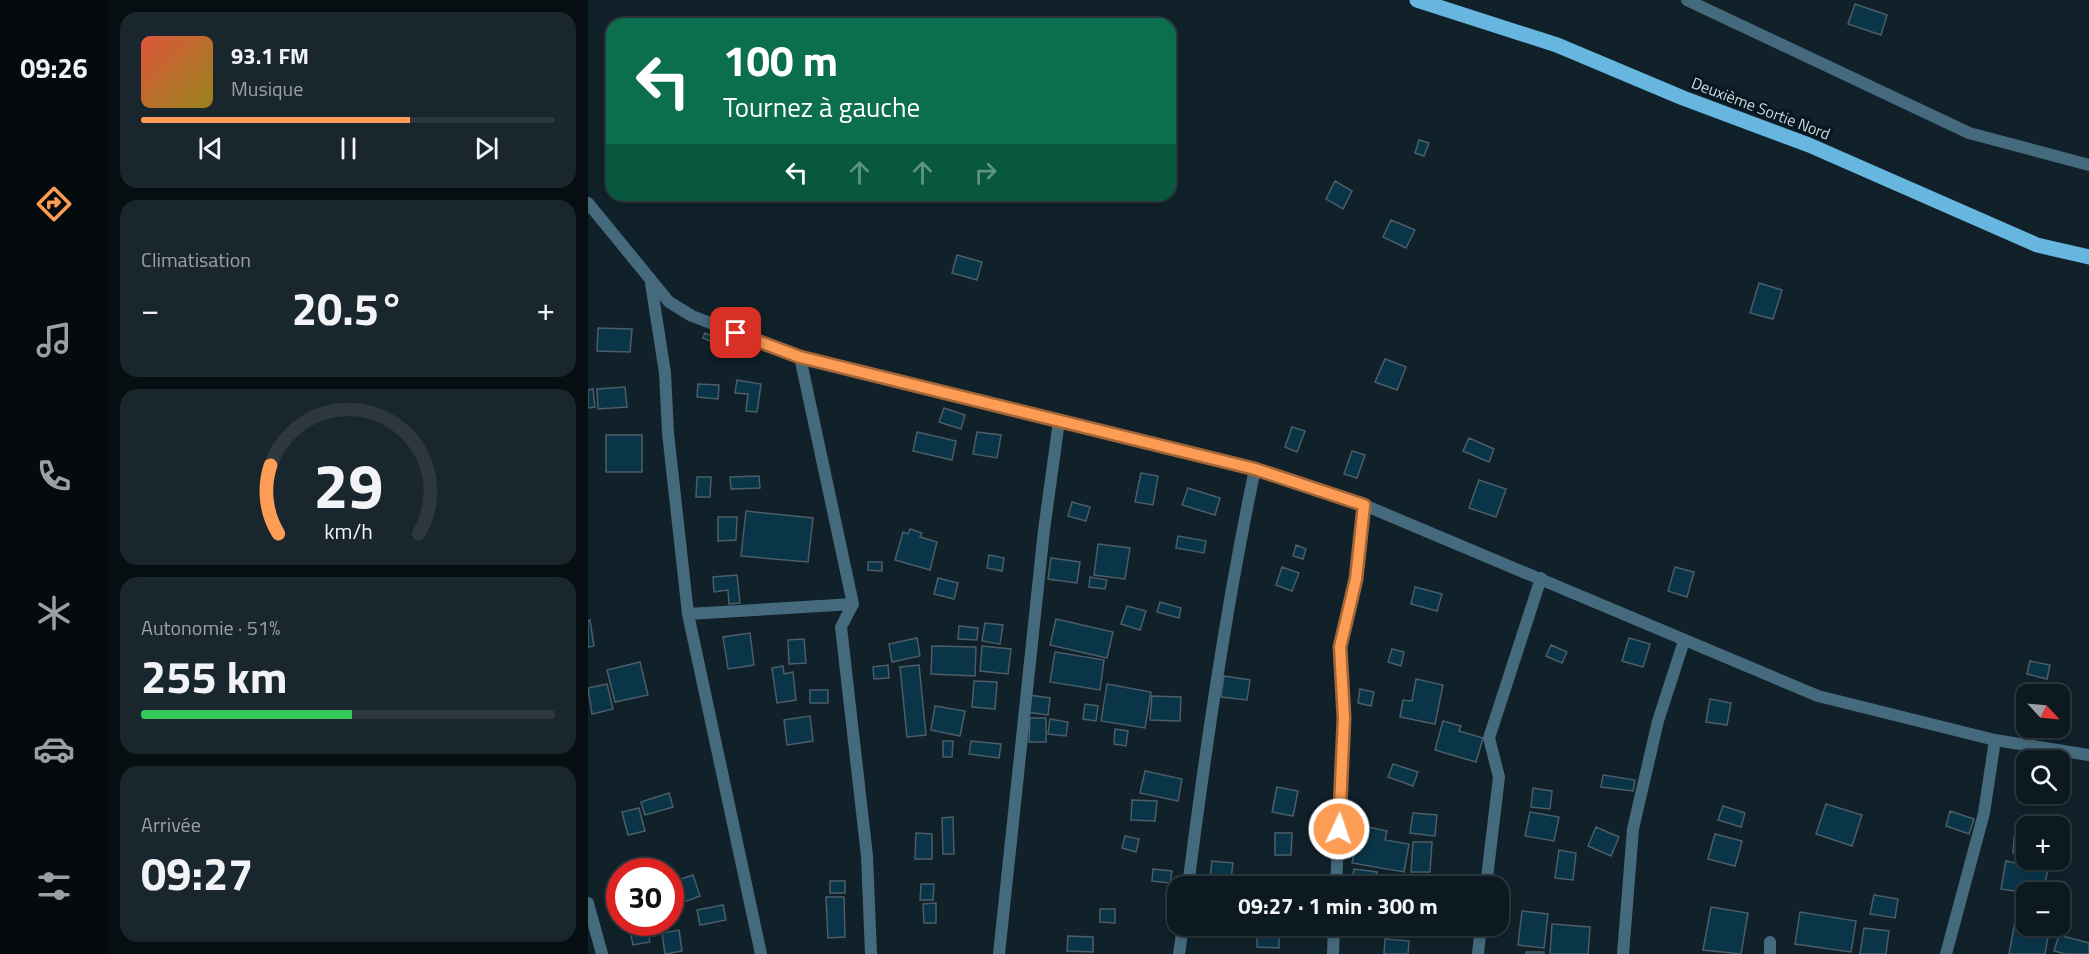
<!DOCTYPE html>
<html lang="fr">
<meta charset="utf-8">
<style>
body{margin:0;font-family:"Titillium Web",sans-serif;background:#1a262d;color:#f1f3f6;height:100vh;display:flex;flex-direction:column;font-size:22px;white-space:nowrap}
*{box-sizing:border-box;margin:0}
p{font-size:20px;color:#9aa0a5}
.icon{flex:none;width:33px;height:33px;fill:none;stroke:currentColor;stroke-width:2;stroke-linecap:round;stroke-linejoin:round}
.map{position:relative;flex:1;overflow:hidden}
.sheet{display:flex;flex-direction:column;gap:12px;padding:12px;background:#070e12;width:480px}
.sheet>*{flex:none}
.banner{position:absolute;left:18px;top:18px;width:570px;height:183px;border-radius:18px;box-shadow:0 3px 9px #0003,0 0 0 2px #2c383e;background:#0b6e4f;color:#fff;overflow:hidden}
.needle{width:39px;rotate:116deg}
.tools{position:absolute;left:1428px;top:684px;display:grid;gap:12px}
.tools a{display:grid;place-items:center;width:54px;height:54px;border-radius:12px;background:#0c1920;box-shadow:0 3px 9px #0003,0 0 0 2px #2c383e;font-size:30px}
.speed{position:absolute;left:18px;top:858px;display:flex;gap:12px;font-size:30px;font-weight:700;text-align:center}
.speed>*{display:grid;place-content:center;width:78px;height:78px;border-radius:50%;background:#0c1920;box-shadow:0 3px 9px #0003,0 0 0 2px #2c383e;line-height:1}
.speed .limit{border:9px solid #d22;background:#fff;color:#111}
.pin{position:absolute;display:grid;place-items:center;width:51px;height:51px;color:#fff;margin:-26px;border-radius:12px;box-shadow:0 3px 9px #0006}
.me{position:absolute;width:66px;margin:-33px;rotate:3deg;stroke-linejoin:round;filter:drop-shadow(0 0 4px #0008)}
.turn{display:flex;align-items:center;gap:21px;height:126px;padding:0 18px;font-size:27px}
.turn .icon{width:78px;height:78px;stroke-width:2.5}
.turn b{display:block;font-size:42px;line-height:51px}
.lanes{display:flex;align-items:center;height:57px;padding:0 18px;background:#0003;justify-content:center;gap:30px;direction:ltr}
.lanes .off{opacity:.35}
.big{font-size:45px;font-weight:700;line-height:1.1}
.sheet .widget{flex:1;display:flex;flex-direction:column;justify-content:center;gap:9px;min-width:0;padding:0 21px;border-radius:18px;background:#1a262d}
.sheet .dial{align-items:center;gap:0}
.dial svg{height:156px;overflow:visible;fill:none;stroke:#2c383e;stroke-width:7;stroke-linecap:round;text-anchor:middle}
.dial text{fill:#f1f3f6;stroke:none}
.song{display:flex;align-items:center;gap:18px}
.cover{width:72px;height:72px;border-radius:9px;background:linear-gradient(135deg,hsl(10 70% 55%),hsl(50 70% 35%))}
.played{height:6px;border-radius:3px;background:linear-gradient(90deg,#fd9d55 65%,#2c383e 65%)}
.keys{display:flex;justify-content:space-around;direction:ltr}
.heat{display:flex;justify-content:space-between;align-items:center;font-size:33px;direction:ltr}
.charge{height:9px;border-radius:4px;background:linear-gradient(90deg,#34c759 51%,#2c383e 0)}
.trip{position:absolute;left:579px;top:876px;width:342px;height:60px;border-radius:18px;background:#0c1920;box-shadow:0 3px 9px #0003,0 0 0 2px #2c383e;font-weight:700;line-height:60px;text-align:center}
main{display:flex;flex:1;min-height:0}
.tabs{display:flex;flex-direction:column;width:108px;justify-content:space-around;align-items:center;background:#050a0d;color:#9aa0a5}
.tabs .icon{width:42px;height:42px}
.tabs .current{color:#fd9d55}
.tabs b{font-size:27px;color:#f1f3f6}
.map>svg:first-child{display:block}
.building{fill:#0a3448;stroke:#4b5d67;stroke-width:1.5}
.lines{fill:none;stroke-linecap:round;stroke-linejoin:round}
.street{stroke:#456a7e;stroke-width:12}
.primary{stroke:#66b6e0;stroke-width:15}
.route-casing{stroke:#a46637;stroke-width:15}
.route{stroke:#fd9d55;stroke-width:10}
.labels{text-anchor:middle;stroke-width:6;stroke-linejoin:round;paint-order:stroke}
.street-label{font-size:16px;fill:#cfdae0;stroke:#071720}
</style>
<main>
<nav class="tabs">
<b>09:26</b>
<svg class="icon current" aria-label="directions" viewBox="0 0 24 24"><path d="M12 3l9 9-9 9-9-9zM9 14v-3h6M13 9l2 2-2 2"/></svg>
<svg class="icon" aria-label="music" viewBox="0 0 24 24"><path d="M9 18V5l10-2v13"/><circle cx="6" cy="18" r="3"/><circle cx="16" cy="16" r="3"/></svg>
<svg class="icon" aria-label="phone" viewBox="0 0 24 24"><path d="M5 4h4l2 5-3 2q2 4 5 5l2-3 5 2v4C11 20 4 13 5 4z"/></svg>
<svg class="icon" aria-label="climate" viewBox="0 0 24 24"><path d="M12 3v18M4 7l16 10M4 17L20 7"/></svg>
<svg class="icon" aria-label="car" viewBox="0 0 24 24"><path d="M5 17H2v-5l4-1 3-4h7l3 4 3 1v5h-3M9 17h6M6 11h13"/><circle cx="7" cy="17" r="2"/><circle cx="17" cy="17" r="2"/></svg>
<svg class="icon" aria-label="filters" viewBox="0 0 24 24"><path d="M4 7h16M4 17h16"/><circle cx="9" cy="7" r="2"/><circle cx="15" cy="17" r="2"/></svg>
</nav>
<section class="sheet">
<div class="widget">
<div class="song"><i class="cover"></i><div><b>93.1 FM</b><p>Musique</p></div></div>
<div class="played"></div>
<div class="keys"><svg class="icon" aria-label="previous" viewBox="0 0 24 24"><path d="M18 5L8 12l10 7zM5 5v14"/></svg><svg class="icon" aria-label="pause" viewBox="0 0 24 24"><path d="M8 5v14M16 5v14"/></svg><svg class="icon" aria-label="next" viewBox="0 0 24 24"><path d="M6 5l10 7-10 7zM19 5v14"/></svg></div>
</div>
<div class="widget"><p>Climatisation</p>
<div class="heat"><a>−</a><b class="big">20.5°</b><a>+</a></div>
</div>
<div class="widget dial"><svg viewBox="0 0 100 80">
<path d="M14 69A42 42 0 1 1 86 69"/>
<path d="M14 69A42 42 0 0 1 10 34" stroke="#fd9d55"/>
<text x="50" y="56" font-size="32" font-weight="700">29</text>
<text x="50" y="72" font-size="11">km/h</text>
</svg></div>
<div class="widget"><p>Autonomie · 51%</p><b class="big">255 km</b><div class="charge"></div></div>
<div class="widget"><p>Arrivée</p><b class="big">09:27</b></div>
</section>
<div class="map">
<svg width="1501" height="954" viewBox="0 0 1501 954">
<rect width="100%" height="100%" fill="#10212a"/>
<path class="building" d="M1267,4l32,11 -6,20 -33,-11z
M831,140l10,3 -5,13 -9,-3z
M747,181l17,10 -9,18 -17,-10z
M803,220l24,10 -9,18 -23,-11z
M369,255l25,7 -5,18 -25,-7z
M1171,283l23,7 -9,29 -23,-6z
M10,328l34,1 -2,23 -33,-1z
M117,333l15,7 -2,4 -15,-6z
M797,359l21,8 -9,23 -22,-8z
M149,380l24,4 -4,28 -11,-1 2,-17 -13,-1z
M110,384l21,1 -1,14 -21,-2z
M37,387l2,20 -29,2 -1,-20z
M5,389l2,18 -7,1v-18z
M356,408l21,7 -4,14 -22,-7z
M704,427l13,4 -8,21 -12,-5z
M329,432l39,9 -4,19 -39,-9z
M389,432l24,3 -4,23 -24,-4z
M18,435h36v37h-36z
M881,438l25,11 -5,13 -26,-11z
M764,451l13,4 -8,23 -13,-4z
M553,473l17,3 -5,29 -18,-3z
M171,476l1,12 -29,1 -1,-12z
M109,477h14l-1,20h-14z
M891,480l27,9 -10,28 -27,-9z
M600,488l32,10 -5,17 -33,-10z
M484,502l18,5 -4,14 -18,-5z
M158,511l67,7 -5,44 -67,-6z
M130,517h19l-1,23 -18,1z
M322,529l12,4 -2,4 17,5 -7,28 -35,-10 8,-28 5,2z
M590,536l28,5 -2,12 -28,-5z
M510,544l32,4 -5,31 -31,-4z
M708,545l10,4 -3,10 -10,-3z
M401,555l15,3 -2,13 -15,-3z
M463,558l29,4 -3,21 -29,-4z
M280,562h14v9l-14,-1z
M694,567l17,6 -7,18 -16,-6z
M1087,567l19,5 -7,25 -19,-6z
M149,575l3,28 -11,1 -1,-14 -14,2 -1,-15z
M502,577l17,3 -2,9 -16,-2z
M350,578l20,5 -4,16 -20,-5z
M827,587l27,7 -5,17 -26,-7z
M572,602l21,6 -2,10 -22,-6z
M539,606l19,5 -6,19 -19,-6z
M468,619l57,13 -6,26 -57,-13z
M2,620l4,26 -6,1v-26z
M397,623l18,2 -3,19 -18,-3z
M371,626l19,2 -1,12 -19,-1z
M162,633l4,32 -26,4 -5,-32z
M329,638l3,18 -28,6 -3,-18z
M1041,638l21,6 -7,23 -21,-6z
M216,639l2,24 -17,1 -1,-24z
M963,645l16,7 -5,11 -16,-7z
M344,646l44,1 -1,29 -44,-2z
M394,646l29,3 -3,25 -28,-3z
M804,649l12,3 -3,14 -13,-4z
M467,652l49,8 -4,30 -50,-8z
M1442,661l20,4 -3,14 -20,-5z
M52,662l8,33 -33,7 -8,-32z
M300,665l1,13 -15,1 -1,-12z
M331,665l7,70 -19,2 -7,-70z
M195,666l1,8 9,-2 3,28 -19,3 -5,-35z
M636,676l26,4 -3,20 -26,-3z
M828,679l27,6 -8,39 -35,-7 3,-17 9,1z
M386,681l23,1 -2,27 -23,-2z
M19,684l6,25 -21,5 -4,-26z
M519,684l44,8 -6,36 -44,-7z
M772,689l14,3 -3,14 -13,-3z
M222,690h18v13h-18z
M441,695l21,3 -2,17 -22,-3z
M564,696l29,1 -1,24 -30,-1z
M1122,699l21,4 -4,22 -21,-3z
M497,704l13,2 -2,15 -13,-2z
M347,706l30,5 -5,25 -29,-6z
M222,716l3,25 -26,4 -3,-25z
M442,718h16v24h-17z
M462,719l18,3 -2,14 -18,-2z
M855,721l18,5 -2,5 24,7 -7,24 -41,-12z
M527,729l13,2 -2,15 -12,-2z
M355,741h10l-1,16h-9z
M383,741l30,3 -2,14 -30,-4z
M805,764l25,8 -5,14 -25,-9z
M557,771l37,8 -4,22 -38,-8z
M1015,775l32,5 -2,11 -32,-4z
M689,787l21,4 -5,25 -21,-4z
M945,788l19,3 -2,18 -19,-2z
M81,793l4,14 -28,8 -4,-13z
M544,800l25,1 -2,20 -24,-1z
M1238,804l36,11 -10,31 -36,-12z
M1135,806l22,7 -4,14 -23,-7z
M51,808l6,23 -17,4 -6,-23z
M1362,811l24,8 -5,15 -23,-8z
M942,812l29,5 -5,24 -29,-5z
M825,813l24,2 -2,21 -25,-3z
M365,817l1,37h-11l-1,-36z
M780,827l19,4 -2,9 24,4 -5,28 -52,-9 6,-29 9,2z
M1008,827l23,10 -8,19 -23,-10z
M328,833l16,1v25h-17z
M687,833h17l-1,22h-16z
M1127,834l27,7 -7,25 -27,-7z
M537,836l14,3 -3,13 -14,-4z
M1426,837l12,1v16l-13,-1z
M825,842h19l-2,30h-19z
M971,850l17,3 -3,27 -18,-2z
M624,861l21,2 -2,16 -21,-2z
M1418,861l42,8 -5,23 -17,1 -25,-4z
M565,869l19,2 -2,12 -18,-2z
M766,869l23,3 -2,14h-24z
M105,875l7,21 -24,9 -6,-22z
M819,880l17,4 -1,2h-17z
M242,881h15v12h-15z
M333,884h13l-1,16h-13z
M1286,895l24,4 -3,19 -25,-4z
M238,897h18l1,40 -17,1z
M348,903v20h-12l-1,-19z
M135,905l3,15 -26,5 -3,-15z
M1123,907l37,6 -7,41 -38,-4z
M512,909h15v14l-15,-1z
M934,911l26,3 -4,34 -26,-3z
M1429,911l9,2v13h24l-5,28h-36z
M1212,912l56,9 -5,31 -56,-8z
M58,924l4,18 -17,3 -4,-18z
M964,924l38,3 -2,27h-38z
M669,926h22v22l-22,-1z
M1276,928l25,3 -3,23h-26z
M91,930l3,21 -17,3 -3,-21z
M1471,935l30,8v11h-23l-12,-3z
M480,936l25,1v15l-26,-1z
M797,939l24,2 -1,13h-24z
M938,952h18v2h-18z"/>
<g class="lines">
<path class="street" d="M1099,0l282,133 120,32
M0,203l81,99 23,14 108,41 455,112 109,36 454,191 177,44 94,15
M63,283l14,90 3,60 20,181 73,340
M212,357l53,247 -12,23 26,229 4,98
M100,614l165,-10
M600,886c18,-140 38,-279 67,-417
M748,886l8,-168 -4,-71 16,-68 8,-74
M898,886l13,-109 -10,-39 52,-160
M0,903l14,51
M411,954l45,-424 15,-109
M591,954l4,-28
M745,954l1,-28
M890,954l3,-28
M1035,954l10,-125 25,-108 26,-80
M1182,954v-12
M1358,954l38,-141 11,-73"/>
<path class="primary" d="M829,0l140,45 126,53 126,47 228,100 52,12"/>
</g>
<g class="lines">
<g class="route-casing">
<path id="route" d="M148,333l64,24 455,112 109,36 -8,74 -16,68 4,71 -5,111"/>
</g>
<use href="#route" class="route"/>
</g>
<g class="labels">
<g class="street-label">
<text transform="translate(1173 108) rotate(21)" y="6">Deuxième Sortie Nord</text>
</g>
</g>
</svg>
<div class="tools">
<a><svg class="needle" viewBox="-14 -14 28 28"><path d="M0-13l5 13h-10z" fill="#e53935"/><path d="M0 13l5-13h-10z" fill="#9aa0a5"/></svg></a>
<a><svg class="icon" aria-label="search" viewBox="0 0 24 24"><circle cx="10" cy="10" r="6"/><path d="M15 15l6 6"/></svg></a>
<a>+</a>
<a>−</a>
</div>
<div class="speed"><div class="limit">30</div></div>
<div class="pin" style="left:148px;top:333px;background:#d93025"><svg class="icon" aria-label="arrive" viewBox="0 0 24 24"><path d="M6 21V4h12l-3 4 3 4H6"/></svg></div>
<svg class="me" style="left:751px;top:829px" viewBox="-20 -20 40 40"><circle r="17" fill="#fd9d55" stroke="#fff" stroke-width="3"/><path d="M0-11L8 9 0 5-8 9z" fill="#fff"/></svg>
<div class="trip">09:27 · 1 min · 300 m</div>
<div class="banner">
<div class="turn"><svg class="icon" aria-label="left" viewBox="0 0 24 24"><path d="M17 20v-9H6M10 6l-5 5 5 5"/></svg><div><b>100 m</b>Tournez à gauche</div></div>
<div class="lanes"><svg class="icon" aria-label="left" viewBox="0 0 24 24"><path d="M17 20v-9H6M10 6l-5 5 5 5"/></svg><svg class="icon off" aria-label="ahead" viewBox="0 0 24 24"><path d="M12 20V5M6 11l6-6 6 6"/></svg><svg class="icon off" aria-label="ahead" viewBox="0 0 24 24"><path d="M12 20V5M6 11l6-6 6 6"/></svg><svg class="icon off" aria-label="right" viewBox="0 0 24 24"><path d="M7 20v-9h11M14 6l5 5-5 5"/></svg></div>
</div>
</div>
</main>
